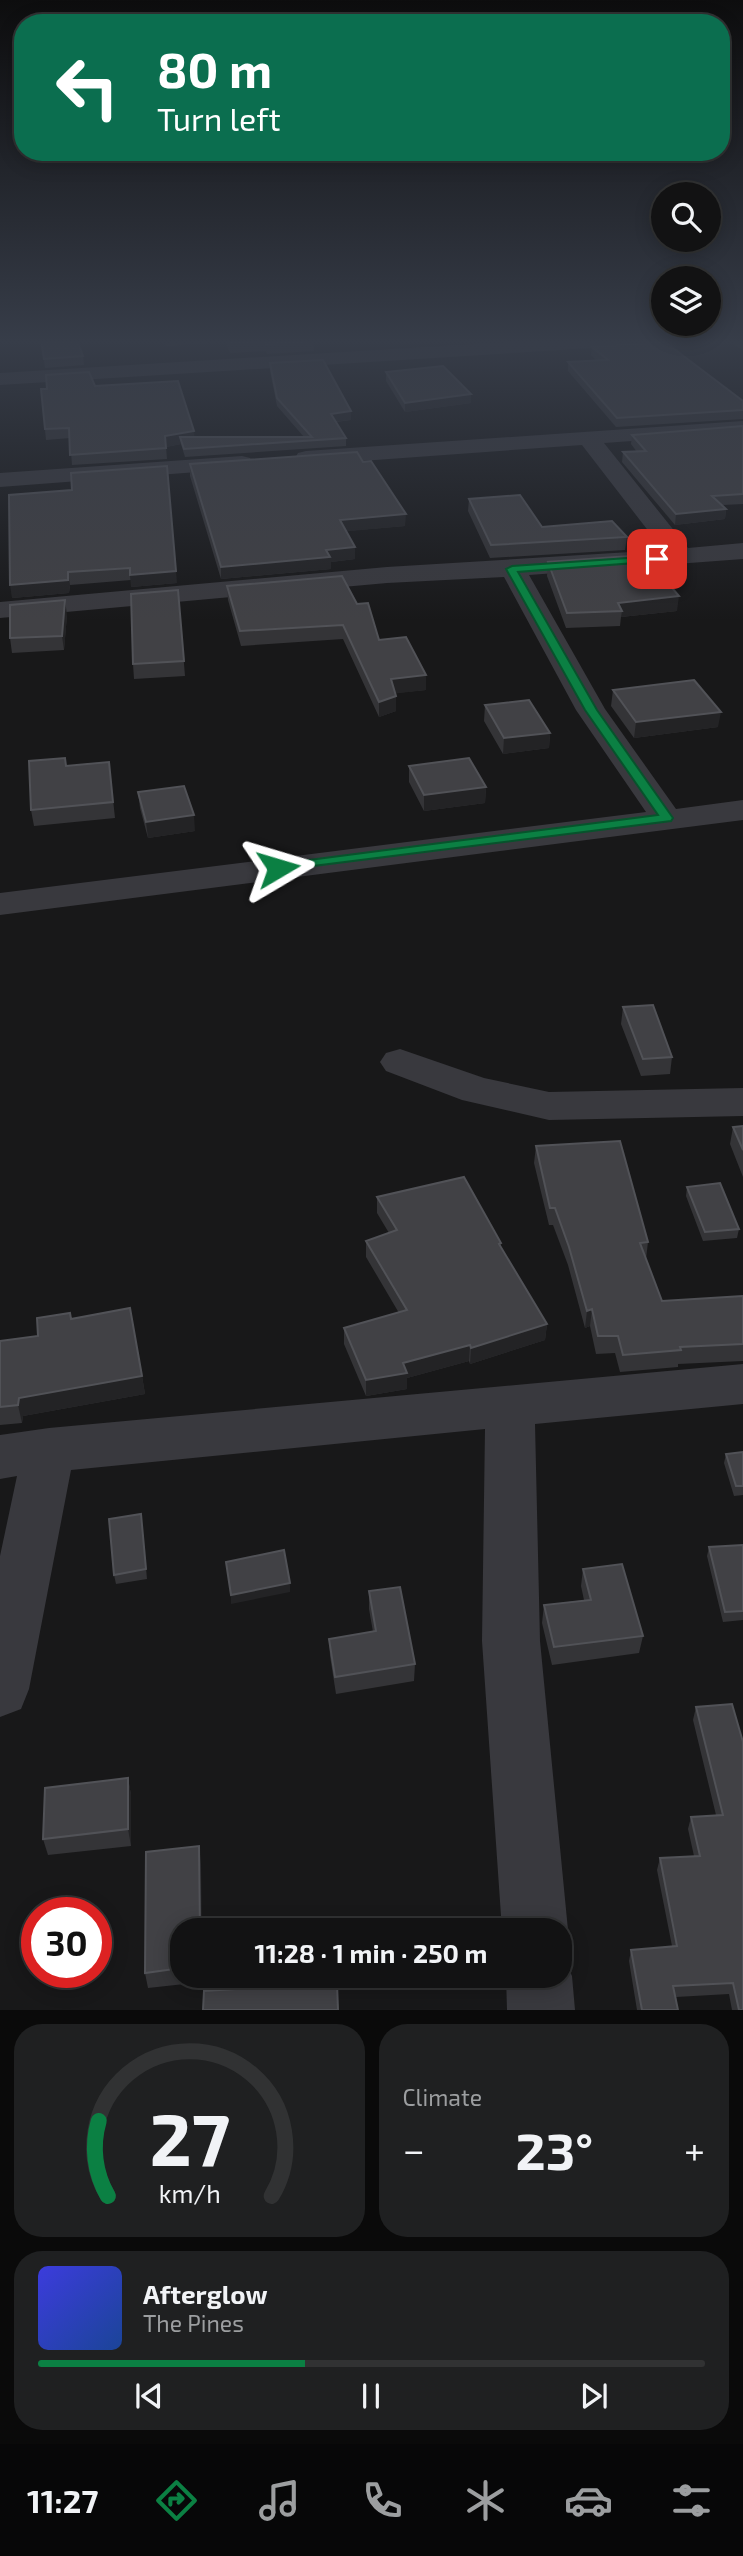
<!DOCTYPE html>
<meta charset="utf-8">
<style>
body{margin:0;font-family:"Exo 2",sans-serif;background:#1f2021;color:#f1f3f6;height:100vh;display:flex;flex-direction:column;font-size:26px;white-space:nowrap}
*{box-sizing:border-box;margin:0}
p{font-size:23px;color:#9c9ea0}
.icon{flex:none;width:38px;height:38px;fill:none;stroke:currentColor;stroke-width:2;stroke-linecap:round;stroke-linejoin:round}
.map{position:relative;height:2010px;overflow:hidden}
.side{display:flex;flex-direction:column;gap:14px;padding:14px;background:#0a0a0a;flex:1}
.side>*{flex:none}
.banner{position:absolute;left:14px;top:14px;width:716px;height:147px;border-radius:28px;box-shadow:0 4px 18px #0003,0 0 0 2px #313233;background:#0b6e4f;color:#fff;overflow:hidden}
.buttons{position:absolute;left:651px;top:182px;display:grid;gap:14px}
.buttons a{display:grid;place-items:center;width:70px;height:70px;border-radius:50%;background:#121213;box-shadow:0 4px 18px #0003,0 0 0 2px #313233;font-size:35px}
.speed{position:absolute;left:21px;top:1897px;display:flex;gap:14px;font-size:35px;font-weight:700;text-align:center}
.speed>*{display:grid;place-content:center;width:91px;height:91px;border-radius:50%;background:#121213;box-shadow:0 4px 18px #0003,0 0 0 2px #313233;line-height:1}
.speed .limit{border:10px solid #d22;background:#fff;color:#111}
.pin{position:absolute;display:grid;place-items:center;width:60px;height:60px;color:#fff;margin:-30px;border-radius:14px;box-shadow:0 4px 10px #0006}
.me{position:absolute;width:77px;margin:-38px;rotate:83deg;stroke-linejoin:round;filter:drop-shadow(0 0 5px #0008)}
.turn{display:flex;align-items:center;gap:24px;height:147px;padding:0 28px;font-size:32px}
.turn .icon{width:91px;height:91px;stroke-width:2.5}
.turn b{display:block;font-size:49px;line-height:60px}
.big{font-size:52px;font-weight:700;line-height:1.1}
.side .widget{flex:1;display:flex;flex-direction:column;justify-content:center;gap:10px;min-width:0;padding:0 24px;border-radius:28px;background:#1f2021}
.side .dial{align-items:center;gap:0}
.dial svg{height:182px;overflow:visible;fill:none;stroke:#313233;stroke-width:7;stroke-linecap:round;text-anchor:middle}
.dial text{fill:#f1f3f6;stroke:none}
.song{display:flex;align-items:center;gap:21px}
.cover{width:84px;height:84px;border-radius:10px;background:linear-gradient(135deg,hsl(240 70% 55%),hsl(220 70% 35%))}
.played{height:7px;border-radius:4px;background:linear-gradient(90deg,#0b8043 40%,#313233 40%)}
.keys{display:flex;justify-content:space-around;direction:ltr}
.heat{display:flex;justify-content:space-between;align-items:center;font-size:38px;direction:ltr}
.side .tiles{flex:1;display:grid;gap:14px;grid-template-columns:1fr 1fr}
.widget:last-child{grid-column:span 2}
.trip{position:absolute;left:170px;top:1918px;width:402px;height:70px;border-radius:28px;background:#121213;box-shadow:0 4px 18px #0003,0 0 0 2px #313233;font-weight:700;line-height:70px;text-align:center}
.tabs{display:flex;height:112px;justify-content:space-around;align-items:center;background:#070708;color:#9c9ea0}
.tabs .icon{width:49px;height:49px}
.tabs .selected{color:#0b8043}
.tabs b{font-size:32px;color:#f1f3f6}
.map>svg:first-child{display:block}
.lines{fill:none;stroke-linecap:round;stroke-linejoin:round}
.minor{fill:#39393e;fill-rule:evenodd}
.wall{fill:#343437}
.shaded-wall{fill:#232325}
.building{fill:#414145;stroke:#515257;stroke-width:2}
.route{fill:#0b8043;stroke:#07532c;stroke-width:2}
</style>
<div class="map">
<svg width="743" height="2010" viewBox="0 0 743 2010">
<rect width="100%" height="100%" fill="#181819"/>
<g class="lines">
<path class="minor" d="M537,340h97l-10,6 -624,39v-12z
M743,421v12l-139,10 84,105 55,-5v16l-214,16 76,134 71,100 67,-9v20l-743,95v-22l646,-81 -70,-102 -72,-133 -117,6 -387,35v-16l387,-35 276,-17 -81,-105 -276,20 -8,-2 -3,-5 3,-5 8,-2z
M242,456l8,2 3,5 -3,5 -250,19v-14z
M400,1049l84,29 65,14 194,-4v28l-194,4 -87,-20 -76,-29 -6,-9 6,-9z
M743,1364v40l-208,20 5,217 28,289 -8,19v-19h-58l-20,-289 3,-212 -414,41 -42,219 -8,20 -21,8v-161l17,-80 -17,3v-44l49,-7z
M560,1951l12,25 3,34h-68l-1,-34h54z"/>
</g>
<path class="wall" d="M41,340l42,16 1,9 -39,3z
M164,340h149l1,11 -47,3 -1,-3 -36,2 -5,-11 -59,4z
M726,340h17v10z
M592,347l151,54v18l-127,8 -48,-56v-9l29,-1 -6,-6z
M270,363l81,57 -15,2 10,16v8l-161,11 -4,-13 -15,3 1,12 -95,6 -2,-27 -24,2 -5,-51 54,-3 99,45v6h110l-27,-31 -7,-35z
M386,372l85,31 -66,9 -19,-31z
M743,426v78l-20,1 3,4 -1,10 -50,6 -53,-63 1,-10h14l-6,-8 1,-9z
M190,464l215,62 -59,5 9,16v12l-24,3v7l-110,10 -31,-103z
M9,495l168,88 -46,4v-7l-61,5 -1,8 -57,5z
M469,499l73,28 85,10 -2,13 -135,8 -22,-47z
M548,562l129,49 -56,6 -1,9 -54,2 -19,-52z
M227,586l130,18 22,36 47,50 -31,3 1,18 -17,6 -36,-78 -102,7 -13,-46z
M178,590l7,86 -51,3 -1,-15z
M67,615l-3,35 -52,3 -2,-15z
M613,690l105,37 -84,11 -23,-32z
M485,705l65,28 -1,15 -46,6 -19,-33z
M109,762l6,56 -81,8 -3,-16 35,-44z
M409,766l77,21 -1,16 -61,8 -15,-29z
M138,792l57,39 -47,7 -8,-30z
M623,1007l49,50 -2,17 -29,2 -20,-52z
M743,1126v51l-13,-33 3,-17z
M536,1146l112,96 -2,17 16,42 81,-5v65l-65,3v3l-58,5 -5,-19 -19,1 -6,-28 -5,2 -17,-63 -15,-40h-4l-15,-62z
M687,1187l52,42 -2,9 -34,3 -17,-45z
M377,1197l124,46v4l46,77 -2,16 -75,24 -1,-3 -62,17v11l-41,7 -22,-52v-16l55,-15 -33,-56v-16l23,-8 -12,-20z
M70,1313l1,6 71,57 3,18 -122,22 -1,7 -22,2v-84l38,-5z
M743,1452v43l-9,1 -10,-33 2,-9z
M142,1523l5,56 -31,5 -2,-9z
M743,1545v75l-20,2 -16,-66 2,-9z
M583,1569l60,67 -4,17 -87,12 -10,-42 2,-18 40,-5 -3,-14z
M369,1591l46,73 -1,17 -78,13 -6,-38 -1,-17 44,-7 -4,-23z
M732,1704l11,306h-11l-3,-16 -53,3 2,13h-41l-8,-49 2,-11 41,-4 -15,-76 3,-12 34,-2 -6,-27 3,-12 25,-2 -23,-95 3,-13z
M128,1778l3,17v51l-83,9 -5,-16z
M201,1863l-19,67v46h21v6l-55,6 -3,-15z"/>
<path class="shaded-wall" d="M471,394v9l-66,9v-9z
M351,411v9l-20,2v-8z
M194,431l1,10 -15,-4 1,7 -15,3 -1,-11z
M726,509l-1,10 -50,6 1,-11z
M406,514l-1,12 -65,6v-12z
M355,547v12l-24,3v7l-110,10v-12l105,-17z
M176,571l1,12 -46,4 -1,-12z
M68,572l2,13 -1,8 -57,5 -2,-13z
M679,596l-2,15 -56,6 1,-6 -4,-8z
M65,600l2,15 -3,35 -2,-14z
M426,675v15l-35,4v-15z
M396,696v15l-17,6v-15z
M721,712l-3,15 -84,11 2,-16z
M550,733l-1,15 -46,6 1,-16z
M486,787l-1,16 -61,8v-16z
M194,815l1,16 -47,7 -2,-16z
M592,1309l-2,17 -5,2 2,-17z
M547,1324l-2,16 -75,24 1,-16z
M470,1345l-1,16 -62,17v11l-41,7v-16l37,-17z
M142,1376l3,18 -122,22 -1,7 -4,-18 1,-7z
M290,1583v9l-59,12v-9z
M128,1778l3,17v51l-3,-17z
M199,1846l2,17 1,67h-2z"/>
<path class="building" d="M41,340h36l6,16 -39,3z
M228,340h85l1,1 -48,3v-3l-37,2z
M665,342l78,59v9l-126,8 -49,-56 40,-2 -16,-13z
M323,360l28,51 -20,3 15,24 -162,11 -4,-12h132l-35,-39 -7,-35z
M443,366l28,28 -66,9 -19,-31z
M89,372l6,14 83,-5 16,50 -29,5 1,12 -96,7 -1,-27 -24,1 -4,-40h6l-1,-14z
M743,426v68l-31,2 14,13 -50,5 -53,-62 23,-1 -14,-16z
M357,452l6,10 8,-1 35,53 -66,6 15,27 -29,3 4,7 -109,10 -31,-103z
M167,466l9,105 -46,4v-7l-62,4v8l-58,5 -1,-90 63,-5 -1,-17z
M520,495l22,32 70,-6 15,16 -136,8 -22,-46z
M644,555l35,41 -61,7 4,8 -55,2 -19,-51z
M342,576l15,28 11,-1 11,37 27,-3 20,38 -35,4 5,17 -17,6 -36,-77 -103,6 -13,-45z
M178,590l6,71 -51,3 -2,-70z
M65,600l-3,36 -52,2v-33z
M694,680l27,32 -85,10 -23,-32z
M529,700l21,33 -46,5 -19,-33z
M65,758l1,8 43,-4 4,40 -82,8 -2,-49z
M469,758l17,29 -62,8 -15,-29z
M184,786l10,29 -48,7 -8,-30z
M653,1005l19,52 -29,2 -20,-52z
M743,1126v24l-10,-23z
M620,1141l28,101 -8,1 22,58 81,-5v48l-63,3 1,3 -58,5 -5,-19h-20l-6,-27 -5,2 -18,-64 -14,-39h-5l-14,-62z
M464,1177l37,66 -2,1 48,80 -76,24 -1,-3 -67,18 4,10 -41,7 -22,-52 63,-18 -41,-69 31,-11 -20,-33z
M720,1183l19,46 -34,3 -18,-45z
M130,1308l12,68 -123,22 -1,7 -18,2v-66l38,-5 -1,-18 33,-5 1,6z
M743,1452v34h-7l-10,-32z
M141,1514l5,55 -32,6 -5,-56z
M743,1545v66l-18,1 -16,-65z
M284,1550l6,33 -59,12 -5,-33z
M622,1564l21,72 -89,11 -10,-42 47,-5 -8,-31z
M400,1587l15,77 -80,13 -6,-38 47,-8 -7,-40z
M732,1704l11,38v268h-4l-6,-27 -60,3 5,24h-36l-11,-60 46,-4 -17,-88 40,-2 -9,-39 32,-2 -27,-108z
M128,1778v51l-85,10 2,-51z
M199,1846l1,84h-18v38l-37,5 1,-121z
M337,1983l1,27h-135l1,-19z"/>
<linearGradient id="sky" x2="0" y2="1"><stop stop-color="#0d0d0e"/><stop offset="0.55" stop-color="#373d49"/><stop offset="1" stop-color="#373d49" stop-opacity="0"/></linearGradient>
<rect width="743" height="621" fill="url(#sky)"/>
<path class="route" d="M657,556l4,1v4l-143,11 79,138 76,108 -2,3 -398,50v-6l5,-1 380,-49 -73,-105 -79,-141 6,-3z"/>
</svg>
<div class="buttons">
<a><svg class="icon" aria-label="search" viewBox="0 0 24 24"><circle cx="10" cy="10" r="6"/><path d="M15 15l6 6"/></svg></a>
<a><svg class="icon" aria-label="layers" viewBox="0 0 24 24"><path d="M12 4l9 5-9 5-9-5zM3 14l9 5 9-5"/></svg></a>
</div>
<div class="speed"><div class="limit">30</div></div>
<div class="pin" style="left:657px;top:559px;background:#d93025"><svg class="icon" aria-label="arrive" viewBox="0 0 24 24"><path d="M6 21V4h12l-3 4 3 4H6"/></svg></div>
<svg class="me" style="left:278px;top:868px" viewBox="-20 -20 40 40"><path d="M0-17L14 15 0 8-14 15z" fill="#0b8043" stroke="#fff" stroke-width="4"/></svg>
<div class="trip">11:28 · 1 min · 250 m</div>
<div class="banner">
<div class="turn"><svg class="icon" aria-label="left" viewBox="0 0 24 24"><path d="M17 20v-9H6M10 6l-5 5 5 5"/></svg><div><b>80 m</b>Turn left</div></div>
</div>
</div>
<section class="side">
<div class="tiles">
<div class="widget dial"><svg viewBox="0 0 100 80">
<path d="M14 69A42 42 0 1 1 86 69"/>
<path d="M14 69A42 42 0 0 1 10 36" stroke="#0b8043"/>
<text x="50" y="56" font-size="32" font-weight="700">27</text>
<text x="50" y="72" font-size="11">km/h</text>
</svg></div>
<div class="widget"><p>Climate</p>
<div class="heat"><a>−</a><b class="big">23°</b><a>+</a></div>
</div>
<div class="widget">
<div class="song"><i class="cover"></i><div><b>Afterglow</b><p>The Pines</p></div></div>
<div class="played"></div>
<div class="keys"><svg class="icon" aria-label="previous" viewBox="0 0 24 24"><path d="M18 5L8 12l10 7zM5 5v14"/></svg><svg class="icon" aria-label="pause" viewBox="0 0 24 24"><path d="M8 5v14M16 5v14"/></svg><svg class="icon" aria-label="next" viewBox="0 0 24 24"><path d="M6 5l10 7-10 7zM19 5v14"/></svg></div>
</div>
</div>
</section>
<nav class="tabs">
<b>11:27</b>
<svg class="icon selected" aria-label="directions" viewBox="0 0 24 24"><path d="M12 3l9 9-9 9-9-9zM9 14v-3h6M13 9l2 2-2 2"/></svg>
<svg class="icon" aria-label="music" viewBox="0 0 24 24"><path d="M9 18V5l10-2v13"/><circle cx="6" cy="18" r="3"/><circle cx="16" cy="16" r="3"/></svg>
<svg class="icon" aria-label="phone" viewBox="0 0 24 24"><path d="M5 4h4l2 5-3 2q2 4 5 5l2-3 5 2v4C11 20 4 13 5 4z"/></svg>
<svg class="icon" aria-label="climate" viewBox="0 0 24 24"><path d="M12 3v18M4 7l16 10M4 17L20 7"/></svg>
<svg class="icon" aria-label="car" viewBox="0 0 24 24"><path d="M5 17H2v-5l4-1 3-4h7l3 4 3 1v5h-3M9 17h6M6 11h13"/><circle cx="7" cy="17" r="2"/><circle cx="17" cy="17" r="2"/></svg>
<svg class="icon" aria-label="filters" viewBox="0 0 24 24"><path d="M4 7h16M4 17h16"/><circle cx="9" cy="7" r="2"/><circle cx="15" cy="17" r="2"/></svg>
</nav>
